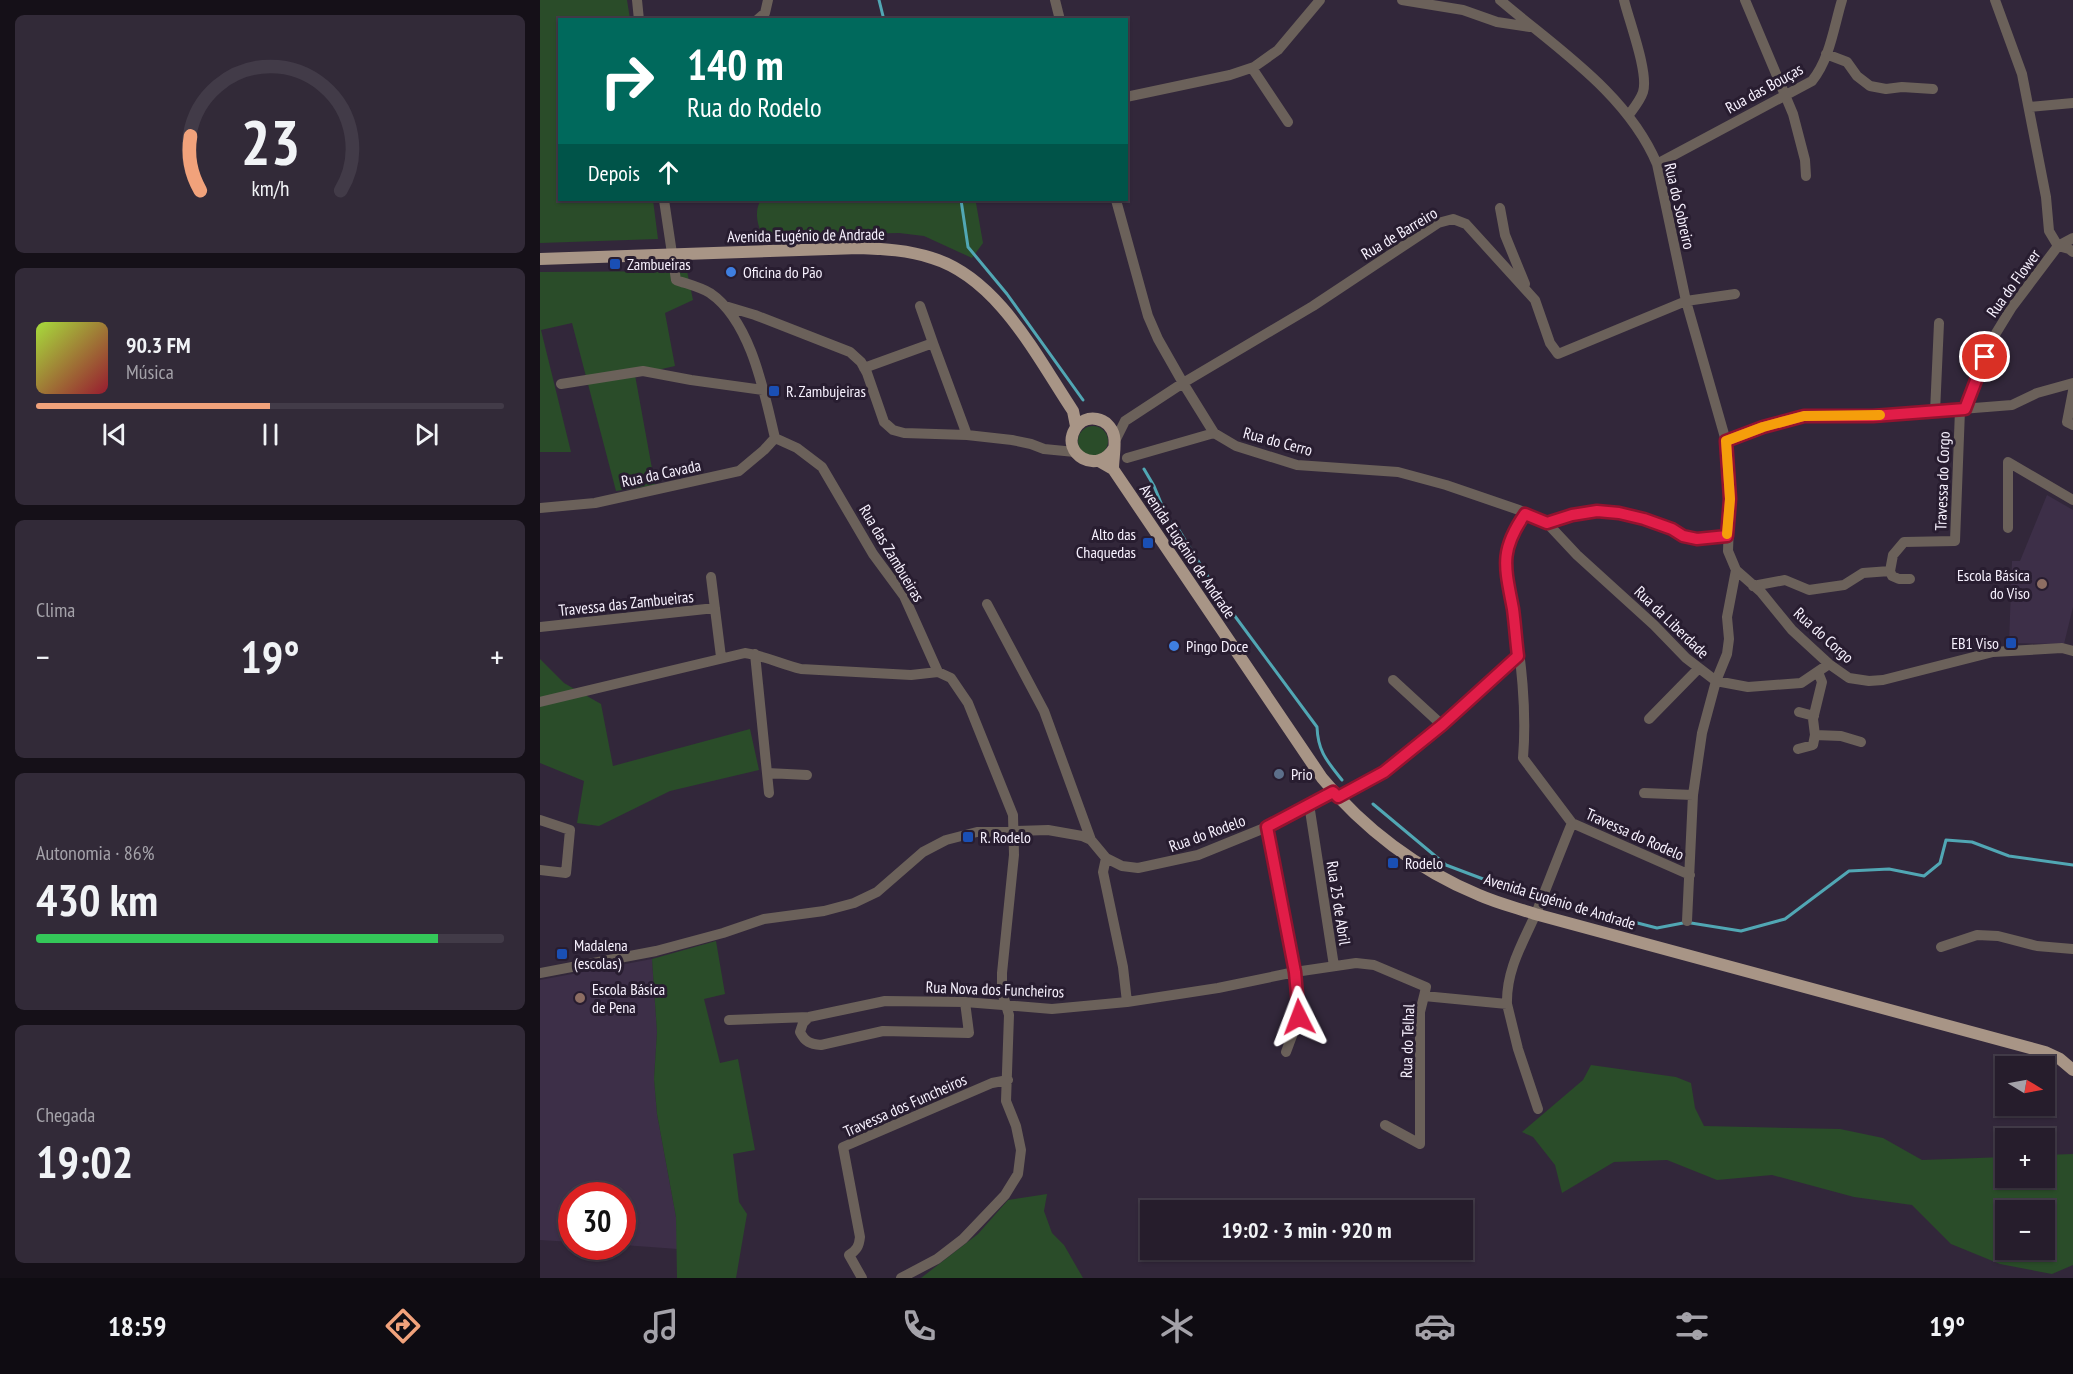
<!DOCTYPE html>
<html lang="pt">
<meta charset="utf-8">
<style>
body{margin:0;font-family:"PT Sans Narrow",sans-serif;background:#322a38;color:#f1f3f6;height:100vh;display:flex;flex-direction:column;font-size:22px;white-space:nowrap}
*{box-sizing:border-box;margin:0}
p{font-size:20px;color:#a4a2a9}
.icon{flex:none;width:33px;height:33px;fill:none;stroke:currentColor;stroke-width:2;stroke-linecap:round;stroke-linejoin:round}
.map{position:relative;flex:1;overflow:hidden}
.details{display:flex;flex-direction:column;gap:15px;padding:15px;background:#151018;width:540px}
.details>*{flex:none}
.guide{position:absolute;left:18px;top:18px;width:570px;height:183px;border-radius:0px;box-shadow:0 2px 4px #0004,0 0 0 2px #423b48;background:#00695c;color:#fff;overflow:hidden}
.needle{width:39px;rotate:100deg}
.fabs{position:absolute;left:1455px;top:1056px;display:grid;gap:12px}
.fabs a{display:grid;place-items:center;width:60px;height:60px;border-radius:0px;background:#261d2c;box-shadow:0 2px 4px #0004,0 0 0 2px #423b48;font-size:30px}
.speed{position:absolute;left:18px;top:1182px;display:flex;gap:12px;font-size:30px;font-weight:700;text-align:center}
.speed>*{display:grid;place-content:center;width:78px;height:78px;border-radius:50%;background:#261d2c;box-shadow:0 2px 4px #0004,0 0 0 2px #423b48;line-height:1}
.speed .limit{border:9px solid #d22;background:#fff;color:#111}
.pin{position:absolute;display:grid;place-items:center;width:51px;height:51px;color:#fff;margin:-26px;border:3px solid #fff;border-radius:50%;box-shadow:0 2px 6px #0007}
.me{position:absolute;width:66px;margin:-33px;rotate:357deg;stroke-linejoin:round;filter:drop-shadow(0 0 4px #0008)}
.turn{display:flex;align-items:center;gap:21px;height:126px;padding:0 30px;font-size:27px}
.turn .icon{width:78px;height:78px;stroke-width:2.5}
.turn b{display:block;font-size:42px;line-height:51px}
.then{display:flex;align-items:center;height:57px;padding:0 30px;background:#0003;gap:12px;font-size:22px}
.big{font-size:45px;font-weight:600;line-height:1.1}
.details .widget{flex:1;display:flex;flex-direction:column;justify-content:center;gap:9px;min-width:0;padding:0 21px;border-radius:9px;background:#322a38}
.details .dial{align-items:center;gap:0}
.dial svg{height:156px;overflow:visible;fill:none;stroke:#423b48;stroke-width:7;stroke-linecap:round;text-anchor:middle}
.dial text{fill:#f1f3f6;stroke:none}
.song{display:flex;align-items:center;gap:18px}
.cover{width:72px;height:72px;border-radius:9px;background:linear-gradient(135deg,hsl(80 70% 55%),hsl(350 70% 35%))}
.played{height:6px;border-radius:3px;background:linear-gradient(90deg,#f1a27b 50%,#423b48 50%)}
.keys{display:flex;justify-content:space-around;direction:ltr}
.heat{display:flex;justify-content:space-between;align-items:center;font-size:33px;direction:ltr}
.charge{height:9px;border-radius:4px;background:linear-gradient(90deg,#34c759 86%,#423b48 0)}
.trip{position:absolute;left:600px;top:1200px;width:333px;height:60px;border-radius:0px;background:#261d2c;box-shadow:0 2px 4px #0004,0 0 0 2px #423b48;font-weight:600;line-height:60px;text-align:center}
.menu{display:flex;height:96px;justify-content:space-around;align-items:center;background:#0f0c12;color:#a4a2a9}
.menu .icon{width:42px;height:42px}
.menu .current{color:#f1a27b}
.menu b{font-size:27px;color:#f1f3f6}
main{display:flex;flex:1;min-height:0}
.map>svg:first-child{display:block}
.built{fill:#3d2f48}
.green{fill:#2a4c29;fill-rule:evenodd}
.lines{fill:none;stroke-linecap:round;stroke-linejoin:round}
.stream{stroke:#51a7b4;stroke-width:3}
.minor{stroke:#6b615a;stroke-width:10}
.major{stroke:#a89586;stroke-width:12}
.route-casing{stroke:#92132f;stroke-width:15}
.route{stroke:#e11d48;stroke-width:10}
.slow{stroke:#f59e0b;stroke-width:10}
.transit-dot{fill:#1a4fb4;stroke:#281d30;stroke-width:2}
.shop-dot{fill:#3f7fe0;stroke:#281d30;stroke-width:2}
.education-dot{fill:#8d6e63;stroke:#281d30;stroke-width:2}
.service-dot{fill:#5c6f8a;stroke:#281d30;stroke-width:2}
.labels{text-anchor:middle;stroke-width:6;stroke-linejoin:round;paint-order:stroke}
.street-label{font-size:16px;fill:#f7f1fe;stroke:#281d30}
.poi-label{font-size:16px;fill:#f7f1fe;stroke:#281d30;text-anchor:start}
</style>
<main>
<section class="details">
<div class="widget dial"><svg viewBox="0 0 100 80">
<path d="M14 69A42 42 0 1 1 86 69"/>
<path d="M14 69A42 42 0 0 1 9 41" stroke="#f1a27b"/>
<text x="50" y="56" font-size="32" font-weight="700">23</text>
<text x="50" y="72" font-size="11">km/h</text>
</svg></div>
<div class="widget">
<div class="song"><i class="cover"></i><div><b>90.3 FM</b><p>Música</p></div></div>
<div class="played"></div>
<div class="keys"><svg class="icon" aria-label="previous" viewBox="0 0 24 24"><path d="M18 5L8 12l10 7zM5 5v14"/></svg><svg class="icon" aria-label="pause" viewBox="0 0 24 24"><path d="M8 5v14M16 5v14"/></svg><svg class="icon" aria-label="next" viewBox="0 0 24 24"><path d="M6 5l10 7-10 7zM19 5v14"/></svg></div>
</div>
<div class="widget"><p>Clima</p>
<div class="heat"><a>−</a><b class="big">19°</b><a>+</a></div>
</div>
<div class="widget"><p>Autonomia · 86%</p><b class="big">430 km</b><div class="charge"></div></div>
<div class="widget"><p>Chegada</p><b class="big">19:02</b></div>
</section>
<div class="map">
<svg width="1533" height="1278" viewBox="0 0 1533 1278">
<rect width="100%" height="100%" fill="#32273a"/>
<path class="built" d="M1507,495l26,15v97l-9,37 -55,-1 3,-82h8z
M112,959l5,73 -3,47 3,35 19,103 2,32 -55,-4 -1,-49h-50l-1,46 -31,-2v-260z"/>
<path class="green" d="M0,0h87l3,19 -70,1v180h93l5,39 -118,4z
M221,200h225l-10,3 7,40 -11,15 -48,-22 -25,-3 -136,3c-6,-11 -9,-26 -2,-36z
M147,271l6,29 -28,13 10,53 -40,9 20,110 -39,6 -44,-168 -31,7 30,122h-31v-180z
M538 441a15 15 0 1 1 30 0a15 15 0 1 1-30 0Z
M0,659l24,24 37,21 12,62 137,-37 9,41 -89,21 -71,35 -22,-3 7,-42 -44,-18z
M176,941l9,53 -21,5 16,64 18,-4 17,91 -22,4 6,48 8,12 -11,64h-59l-1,-61 -19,-103 -3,-35 3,-47 -5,-73z
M1051,1065l85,12 15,6 4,25 9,18 136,3 43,9 39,22 83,-3 1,21h38l1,-23 28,-1v111l-21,9 -52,-10 -49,-20 -39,-39 -58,-8 -82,-22 -55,5 -50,-20 -53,2 -52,31 -7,-28 -22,-28 -11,-5 61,-52zM1504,1210v40h-38v-40z
M507,1194l-3,17 8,22 12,12 19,33h-162l57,-44 30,-34z"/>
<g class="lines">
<path class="stream" d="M339,0l5,20
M324,200h7
M421,200l7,47 39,47 76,106
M604,469l10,17 14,34 9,7 43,69 97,131c1,25 10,34 25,53
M833,804l73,61 53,20 29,9
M1023,904l94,24 26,-5
M1151,923l50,8 44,-12 64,-48 40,-2 35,7 16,-13 6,-23 26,2 37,14 64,9"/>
<path class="minor" d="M97,0l2,20
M515,0l5,20
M862,0l61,10 34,12 33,5
M960,0c56,48 127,93 157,164l29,137 40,140 4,58 -2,52 8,19 25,22 31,38 37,34 20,14 20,3 14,-1 110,-28 69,-4 11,3
M1084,0c5,21 25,73 19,92 -3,9 -10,17 -15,24
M1205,0l48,114 12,46 1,16
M1455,0l27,74 24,123 3,34 9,15
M217,20l8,-7 3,-13
M1286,54l21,8 10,14 13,10 16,3 16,-2 31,2
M712,68l36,54
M586,97l104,-22 24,-8 24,-17 42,-50
M1489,107l44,-4
M1117,164l155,-83c18,-22 22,-55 30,-81
M124,200l12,80c11,4 24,7 34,13 41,28 54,99 65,145
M576,200l32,116 10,23 25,44 31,50 22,13 61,19 101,7 48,13 73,25 28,13 30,32 77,70 32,33 30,23 32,6 53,-4 28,-19
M960,208l5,27 20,49
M1518,246l11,3 4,3
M185,306l30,9 95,37 11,10 6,11 17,49 9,8 11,3 63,2 45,5 19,4 13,5 31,3
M380,306l13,37
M324,368l69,-25 34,92
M21,384l82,-13 48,9 72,10
M1533,391l-6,31 6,3
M1425,409l28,-71 19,-31 46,-61 15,-8
M1395,412l4,-89
M235,438l22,10 25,19 51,87 31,42 34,76 13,6 17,25 45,112 1,40 -12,118v19l7,23 -3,86 10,25 5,24 -3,24 -13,21 -42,44 -26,20 -36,19
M575,441l10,-20 58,-38 130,-77 125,-83 15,-4 13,5 69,76 15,43 8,11 128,-53 49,-7
M1186,441l37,-14 41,-11h69l139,-11 25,-12 36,-10
M587,458l87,-25
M0,508l55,-5 144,-32 25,-21 11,-12
M985,514c-8,11 -16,23 -19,37 -4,21 3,39 7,59 8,49 14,99 10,148l49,65 118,52
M1007,523c16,-5 32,-11 50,-12 24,-1 50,8 72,17 9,4 15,9 26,10 10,2 22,-1 32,-2
M1468,528v-66l65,38
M1350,571l2,5 7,3h11
M171,577l10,80
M1213,586l32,-6 24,10 35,-5 19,-12 27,-2 3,-16 11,-13 51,-1 5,-131
M447,604l57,107 47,129
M0,627l175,-19
M215,654l14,139
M1278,672l4,10 -9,37 2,16 26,1 20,6
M853,680l49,45
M0,702l205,-49c20,3 36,11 56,16l110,6 27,-3
M1259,712l15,4
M1109,719l49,-50
M1258,749l15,-4 2,-10
M227,773l40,2
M1104,793l49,2
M798,797l46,-25 58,-47 76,-69
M769,804l25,162
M0,820l30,10 -4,43 -26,-3
M727,827l31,168 1,22 -13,35
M566,858l-3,14 20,95 4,35
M1147,921l6,-126 9,-62 14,-52 11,-27 2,-15 -2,-22 9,-47
M1401,947l36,-12 21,1 39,10 36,3
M0,973l116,-22 67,-18 41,-14 60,-8 30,-8 23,-11 46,-40 23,-12 31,-8 71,-2 34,6 9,4 15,18 16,8 16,2 60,-13 69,-28 66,-35
M967,1004l11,45 20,60
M269,1017l-6,6 -3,9c5,10 10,12 21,13l62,-14 86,2 -4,-31
M189,1020l80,-3 76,-16 80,1 87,7 75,-7 91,-14 77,-16 61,-9 18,2 52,22 -2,9
M845,1125l35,19v-132l4,-16 83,8c-1,-35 17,-63 30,-93 12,-30 23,-59 35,-88
M322,1278l-13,-23c8,-5 10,-9 11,-18l-17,-90 149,-64 16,-3"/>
<path class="major" d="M0,259l319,-11c25,1 49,2 73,10 66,20 105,99 141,153l3,15
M559,461l14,8 209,309c41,50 96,92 157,117 18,8 38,13 56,19l510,138 15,7 13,11
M573,469c0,-10 3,-24 1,-33 -4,-19 -29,-24 -39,-7 -15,25 23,47 39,19"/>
</g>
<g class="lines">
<g class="route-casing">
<path id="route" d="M759,1017l-4,-45 -28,-145 66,-35 5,5 46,-25 58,-47 76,-69c-2,-16 -3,-32 -5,-47 -8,-42 -14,-58 12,-95l22,9 25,-8 25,-4 22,2 25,6 28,10 11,7 14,3 30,-3 3,-37 -4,-58 37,-14 41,-11h69l92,-7 20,-52"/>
</g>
<use href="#route" class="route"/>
<path class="slow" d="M1187,534l3,-35 -4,-58 37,-14 41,-11 76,-1"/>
</g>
<g class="transit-dot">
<rect x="69" y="258" width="12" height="12" rx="3"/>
<rect x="228" y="385" width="12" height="12" rx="3"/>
<rect x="602" y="537" width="12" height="12" rx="3"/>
<rect x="1465" y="637" width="12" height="12" rx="3"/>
<rect x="422" y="831" width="12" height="12" rx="3"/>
<rect x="847" y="857" width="12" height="12" rx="3"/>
<rect x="16" y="948" width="12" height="12" rx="3"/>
</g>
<g class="shop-dot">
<circle cx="191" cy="272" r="6"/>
<circle cx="634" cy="646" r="6"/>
</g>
<g class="education-dot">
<circle cx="1502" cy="584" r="6"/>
<circle cx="40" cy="998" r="6"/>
</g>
<circle class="service-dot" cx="739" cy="774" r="6"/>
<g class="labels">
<g class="street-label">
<text transform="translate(1224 88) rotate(-29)" y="6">Rua das Bouças</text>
<text transform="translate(1140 206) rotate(77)" y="6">Rua do Sobreiro</text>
<text transform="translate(859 233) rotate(-31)" y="6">Rua de Barreiro</text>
<text transform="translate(266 235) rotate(-1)" y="6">Avenida Eugénio de Andrade</text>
<text transform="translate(1473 283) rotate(-54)" y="6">Rua do Flower</text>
<text transform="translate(738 441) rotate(15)" y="6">Rua do Cerro</text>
<text transform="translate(121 473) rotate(-12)" y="6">Rua da Cavada</text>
<text transform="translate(1402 481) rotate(-88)" y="6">Travessa do Corgo</text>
<text transform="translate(648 551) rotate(56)" y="6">Avenida Eugénio de Andrade</text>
<text transform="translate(352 553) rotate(59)" y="6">Rua das Zambueiras</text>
<text transform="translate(86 603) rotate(-6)" y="6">Travessa das Zambueiras</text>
<text transform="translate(1132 622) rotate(44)" y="6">Rua da Liberdade</text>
<text transform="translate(1284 635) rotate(42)" y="6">Rua do Corgo</text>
<text transform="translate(667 833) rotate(-20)" y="6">Rua do Rodelo</text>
<text transform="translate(1095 834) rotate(24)" y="6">Travessa do Rodelo</text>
<text transform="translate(1020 901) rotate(17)" y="6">Avenida Eugénio de Andrade</text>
<text transform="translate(799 903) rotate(81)" y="6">Rua 25 de Abril</text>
<text transform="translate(455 989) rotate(2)" y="6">Rua Nova dos Funcheiros</text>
<text transform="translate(867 1041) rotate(-88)" y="6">Rua do Telhal</text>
<text transform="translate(365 1105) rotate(-24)" y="6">Travessa dos Funcheiros</text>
</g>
<g class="poi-label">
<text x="87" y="270">Zambueiras</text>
<text x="203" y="278">Oficina do Pão</text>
<text x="246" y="397">R. Zambujeiras</text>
<text x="596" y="540" text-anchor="end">Alto das<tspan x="596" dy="18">Chaquedas</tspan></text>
<text x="1490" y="581" text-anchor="end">Escola Básica<tspan x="1490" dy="18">do Viso</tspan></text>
<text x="1459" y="649" text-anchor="end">EB1 Viso</text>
<text x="646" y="652">Pingo Doce</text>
<text x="751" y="780">Prio</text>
<text x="440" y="843">R. Rodelo</text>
<text x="865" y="869">Rodelo</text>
<text x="34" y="951">Madalena<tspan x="34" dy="18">(escolas)</tspan></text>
<text x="52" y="995">Escola Básica<tspan x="52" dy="18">de Pena</tspan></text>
</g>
</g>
</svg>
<div class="fabs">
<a><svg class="needle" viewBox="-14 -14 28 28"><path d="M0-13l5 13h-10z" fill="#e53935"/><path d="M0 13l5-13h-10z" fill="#a4a2a9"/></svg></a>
<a>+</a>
<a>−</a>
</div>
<div class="speed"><div class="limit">30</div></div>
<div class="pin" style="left:1445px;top:357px;background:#d93025"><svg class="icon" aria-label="arrive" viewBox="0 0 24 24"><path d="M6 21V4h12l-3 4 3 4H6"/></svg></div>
<svg class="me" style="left:759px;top:1017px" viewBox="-20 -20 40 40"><path d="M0-17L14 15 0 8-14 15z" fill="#e11d48" stroke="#fff" stroke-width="4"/></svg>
<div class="trip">19:02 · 3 min · 920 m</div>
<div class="guide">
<div class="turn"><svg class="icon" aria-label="right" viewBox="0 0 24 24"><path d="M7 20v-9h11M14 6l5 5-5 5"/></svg><div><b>140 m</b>Rua do Rodelo</div></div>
<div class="then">Depois<svg class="icon" aria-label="ahead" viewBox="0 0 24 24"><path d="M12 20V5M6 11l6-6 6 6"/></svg></div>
</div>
</div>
</main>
<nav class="menu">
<b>18:59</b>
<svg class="icon current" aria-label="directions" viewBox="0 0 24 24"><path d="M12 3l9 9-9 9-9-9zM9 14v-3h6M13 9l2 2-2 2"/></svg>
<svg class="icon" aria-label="music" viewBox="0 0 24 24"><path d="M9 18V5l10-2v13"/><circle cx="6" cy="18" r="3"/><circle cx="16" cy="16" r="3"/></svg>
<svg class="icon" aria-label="phone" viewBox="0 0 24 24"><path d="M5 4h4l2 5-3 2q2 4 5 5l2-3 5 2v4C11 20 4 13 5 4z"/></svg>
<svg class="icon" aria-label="climate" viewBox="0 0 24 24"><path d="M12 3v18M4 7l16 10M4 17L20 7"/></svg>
<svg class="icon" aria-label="car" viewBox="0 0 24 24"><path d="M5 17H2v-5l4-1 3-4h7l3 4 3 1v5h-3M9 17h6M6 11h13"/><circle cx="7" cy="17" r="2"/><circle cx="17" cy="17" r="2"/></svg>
<svg class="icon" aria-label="filters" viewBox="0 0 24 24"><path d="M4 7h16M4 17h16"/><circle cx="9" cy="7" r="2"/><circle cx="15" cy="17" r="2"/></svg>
<b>19°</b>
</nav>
